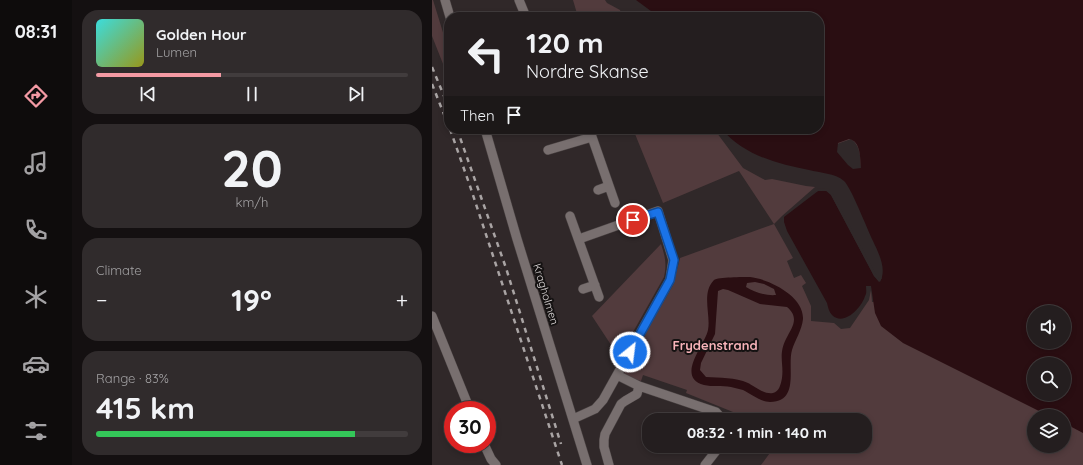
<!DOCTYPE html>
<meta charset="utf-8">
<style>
body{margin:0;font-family:Quicksand,sans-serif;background:#302b2c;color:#f1f3f6;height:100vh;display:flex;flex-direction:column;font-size:15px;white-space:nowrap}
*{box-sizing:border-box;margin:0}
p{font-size:13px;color:#a3a2a4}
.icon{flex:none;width:22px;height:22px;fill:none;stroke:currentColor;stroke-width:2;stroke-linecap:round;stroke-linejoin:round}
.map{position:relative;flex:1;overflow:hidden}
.sheet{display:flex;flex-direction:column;gap:10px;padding:10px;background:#141011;width:360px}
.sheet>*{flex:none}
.top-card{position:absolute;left:12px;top:12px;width:380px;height:122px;border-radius:16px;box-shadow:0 2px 6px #0003,0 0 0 1px #413c3d;background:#241e1f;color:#f1f3f6;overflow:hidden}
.tools{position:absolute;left:595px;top:305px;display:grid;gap:8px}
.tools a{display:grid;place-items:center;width:44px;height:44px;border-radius:50%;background:#241e1f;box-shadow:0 2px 6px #0003,0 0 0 1px #413c3d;font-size:20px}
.speed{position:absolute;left:12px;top:401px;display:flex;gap:8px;font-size:20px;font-weight:700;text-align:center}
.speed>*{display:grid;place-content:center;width:52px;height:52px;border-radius:50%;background:#241e1f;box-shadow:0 2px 6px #0003,0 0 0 1px #413c3d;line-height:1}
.speed .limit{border:6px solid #d22;background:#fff;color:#111}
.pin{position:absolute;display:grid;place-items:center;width:34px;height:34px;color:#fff;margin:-17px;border:2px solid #fff;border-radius:50%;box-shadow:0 1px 4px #0007}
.me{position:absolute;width:44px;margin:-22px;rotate:29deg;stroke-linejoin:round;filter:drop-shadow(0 0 3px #0008)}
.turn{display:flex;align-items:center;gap:14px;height:84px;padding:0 16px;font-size:18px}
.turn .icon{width:52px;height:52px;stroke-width:2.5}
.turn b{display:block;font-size:28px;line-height:34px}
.then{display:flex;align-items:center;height:38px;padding:0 16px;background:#0003;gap:8px;font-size:15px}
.big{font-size:30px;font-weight:700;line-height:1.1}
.sheet .tile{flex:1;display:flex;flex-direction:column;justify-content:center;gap:6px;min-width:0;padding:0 14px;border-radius:16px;background:#302b2c}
.sheet .dial{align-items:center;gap:0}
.dial b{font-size:52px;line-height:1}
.song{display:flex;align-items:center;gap:12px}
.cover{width:48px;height:48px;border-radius:6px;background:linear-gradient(135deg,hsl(180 70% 55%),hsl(60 70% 35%))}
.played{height:4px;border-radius:2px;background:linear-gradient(90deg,#f49aa4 40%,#413c3d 40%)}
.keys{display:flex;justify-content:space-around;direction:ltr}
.heat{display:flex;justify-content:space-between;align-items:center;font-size:22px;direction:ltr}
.charge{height:6px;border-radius:3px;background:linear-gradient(90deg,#34c759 83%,#413c3d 0)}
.trip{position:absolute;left:210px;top:413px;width:230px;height:40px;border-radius:16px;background:#241e1f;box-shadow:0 2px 6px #0003,0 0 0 1px #413c3d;font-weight:700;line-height:40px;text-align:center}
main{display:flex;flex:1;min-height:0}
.tabs{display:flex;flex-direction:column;width:72px;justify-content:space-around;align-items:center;background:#0e0c0c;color:#a3a2a4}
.tabs .icon{width:28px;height:28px}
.tabs .current{color:#f49aa4}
.tabs b{font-size:18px;color:#f1f3f6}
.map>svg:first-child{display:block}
.green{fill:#523b3d;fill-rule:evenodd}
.water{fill:#2a0e12;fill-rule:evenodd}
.pier{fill:#302829}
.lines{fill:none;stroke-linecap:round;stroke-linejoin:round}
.minor-casing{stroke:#4b4444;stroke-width:10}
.minor{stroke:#786f6f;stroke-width:9}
.rail{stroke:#a9a4a4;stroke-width:2.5;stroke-dasharray:5 5;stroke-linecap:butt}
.route-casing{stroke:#114b97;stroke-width:10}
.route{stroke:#1a73e8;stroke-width:7}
.labels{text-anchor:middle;stroke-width:4;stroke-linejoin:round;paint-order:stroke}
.street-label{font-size:11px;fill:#dcd7d7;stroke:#151212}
.quarter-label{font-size:13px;font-weight:bold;fill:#f8b4ba;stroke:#151212}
</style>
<main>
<nav class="tabs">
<b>08:31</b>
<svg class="icon current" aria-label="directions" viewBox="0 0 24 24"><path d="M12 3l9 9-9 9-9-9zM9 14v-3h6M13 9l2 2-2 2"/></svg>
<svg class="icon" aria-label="music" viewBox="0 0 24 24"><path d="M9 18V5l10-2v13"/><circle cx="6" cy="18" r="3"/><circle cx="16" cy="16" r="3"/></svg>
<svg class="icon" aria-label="phone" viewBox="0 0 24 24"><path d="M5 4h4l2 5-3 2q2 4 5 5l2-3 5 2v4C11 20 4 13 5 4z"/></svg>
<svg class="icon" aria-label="climate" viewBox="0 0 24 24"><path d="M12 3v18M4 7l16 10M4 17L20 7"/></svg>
<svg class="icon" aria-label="car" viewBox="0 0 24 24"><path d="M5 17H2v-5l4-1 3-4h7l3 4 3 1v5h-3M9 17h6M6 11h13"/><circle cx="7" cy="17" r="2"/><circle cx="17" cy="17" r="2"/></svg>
<svg class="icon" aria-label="filters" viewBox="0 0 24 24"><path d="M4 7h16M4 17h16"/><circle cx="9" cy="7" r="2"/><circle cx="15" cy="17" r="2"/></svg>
</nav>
<section class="sheet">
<div class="tile">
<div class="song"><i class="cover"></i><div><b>Golden Hour</b><p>Lumen</p></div></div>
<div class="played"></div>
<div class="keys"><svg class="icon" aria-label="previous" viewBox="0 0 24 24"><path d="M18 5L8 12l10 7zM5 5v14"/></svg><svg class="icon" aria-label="pause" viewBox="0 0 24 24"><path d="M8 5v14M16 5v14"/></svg><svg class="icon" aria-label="next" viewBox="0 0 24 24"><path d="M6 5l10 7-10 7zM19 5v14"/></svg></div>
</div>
<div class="tile dial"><b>20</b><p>km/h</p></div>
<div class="tile"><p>Climate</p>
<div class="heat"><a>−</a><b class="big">19°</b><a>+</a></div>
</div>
<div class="tile"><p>Range · 83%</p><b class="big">415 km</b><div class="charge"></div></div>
</section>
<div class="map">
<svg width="651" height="465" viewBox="0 0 651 465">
<rect width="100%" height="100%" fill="#302829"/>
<path class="green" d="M0,0h1l16,52v27l-17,-43z
M141,0h32l2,3 13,7 1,3 3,2 2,2h-48z
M651,0v465h-322l14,-19h90v-26h-133l1,-8 -47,-19 1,-3 -44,-15 -2,6 -17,-5 -1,-3 50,-88 7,-27 94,-34 -35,-53 -76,32 -30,-74h81l29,39 22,12 7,-1 34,7 9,1 -33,29 -8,8 19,34 -6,3 7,17 7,-3 5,8 -4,3 9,20v15l23,2 7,6 9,-1 19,-28 2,-10 1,12 20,-1 -31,-133c-1,-11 0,-22 -10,-29l-17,6 -15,-16v-112zM602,312h30v30h-30zM602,364h30v30h-30zM602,416h30v30h-30z
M229,244c4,12 6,20 3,33l-45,80 -27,-41z"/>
<path class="water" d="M204,0h447v433l-19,-10v-7h-15l-146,-73 -22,-17 -6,-13 -4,-27h-5c0,4 1,7 -1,10 -3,11 -21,31 -33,19 -3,-3 -4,-8 -5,-12l-40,-72 -3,-9v-5l34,-26h10l3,4 43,81 6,6c7,-13 -1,-28 -7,-41 -5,-10 -22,-54 -29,-60 -9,-8 -24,-8 -35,-11 -31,-6 -66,-15 -87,-41h97v-112h-160zM417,139c12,2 11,19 12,29l-8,1 -5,-4 -11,-13 1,-9zM602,312h30v30h-30zM602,364h30v30h-30z
M318,277c19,2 54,19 53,42 -1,11 -8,21 -11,31 -5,17 8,52 -22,52 -9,0 -19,-8 -27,-12 -4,-1 -8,-2 -12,-3 -9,-2 -19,0 -27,-2 -29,-8 1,-40 4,-55 3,-15 -7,-37 6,-50 4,-3 29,-3 36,-3zM323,282l9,2 10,5 2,6c-10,1 -22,-3 -30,-8l1,-4zM291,289l5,1 32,14 27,3c13,11 5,20 -1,32 -8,16 -2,25 -4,39 -1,6 -3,14 -9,15 -8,2 -19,-7 -25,-10 -13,-6 -28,-5 -42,-6l-6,-7 1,-7 14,-29 3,-43z"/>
<path class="pier" d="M393,188l4,1 4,5 43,80 3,5 1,-4 2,3 -3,4 -5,-6 -43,-81 -6,-5 -7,1 -9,4 8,-6z"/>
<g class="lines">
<g class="minor-casing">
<path id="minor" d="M13,0l5,17
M87,0l7,17
M53,129l32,110 70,226
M156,129l4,8 23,66
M116,150l44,-13
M166,190l11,-4
M138,216l29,81
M151,289l12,-4
M0,316l38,94
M185,375l22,11 77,26 7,8
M141,419l22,-10 8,-9 67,-120 3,-20 -15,-49 -79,28
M52,444l7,15 5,6
M177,465l-5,-18v-7l1,-6 16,-30 4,-3 12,-7 2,-8
M273,465l11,-14 2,-5"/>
</g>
<use href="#minor" class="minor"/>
<path class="rail" d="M0,67l17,41
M0,84l17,43
M18,129l20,57 92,279
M25,129l49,139 55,176"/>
</g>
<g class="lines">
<g class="route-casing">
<path id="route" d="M198,352l40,-72 4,-20 -16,-48 -25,8"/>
</g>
<use href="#route" class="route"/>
</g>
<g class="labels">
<g class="street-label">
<text transform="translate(114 294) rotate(73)" y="4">Kragholmen</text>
</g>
<g class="quarter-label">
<text x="283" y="350">Frydenstrand</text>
</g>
</g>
</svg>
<div class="tools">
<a><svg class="icon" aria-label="sound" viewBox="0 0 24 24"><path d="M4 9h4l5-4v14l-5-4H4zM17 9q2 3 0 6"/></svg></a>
<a><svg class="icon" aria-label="search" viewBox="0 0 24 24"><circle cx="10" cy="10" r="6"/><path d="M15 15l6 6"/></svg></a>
<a><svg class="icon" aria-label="layers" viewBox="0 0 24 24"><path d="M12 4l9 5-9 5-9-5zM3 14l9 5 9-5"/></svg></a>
</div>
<div class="speed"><div class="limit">30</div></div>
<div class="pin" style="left:201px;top:220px;background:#d93025"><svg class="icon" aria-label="arrive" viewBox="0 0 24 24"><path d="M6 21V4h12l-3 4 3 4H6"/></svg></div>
<svg class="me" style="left:198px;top:352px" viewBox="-20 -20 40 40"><circle r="17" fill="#1a73e8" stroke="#fff" stroke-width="3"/><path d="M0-11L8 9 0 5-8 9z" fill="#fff"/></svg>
<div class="trip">08:32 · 1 min · 140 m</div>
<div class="top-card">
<div class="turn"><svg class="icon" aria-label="left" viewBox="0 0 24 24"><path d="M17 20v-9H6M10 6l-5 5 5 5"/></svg><div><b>120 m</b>Nordre Skanse</div></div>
<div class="then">Then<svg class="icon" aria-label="arrive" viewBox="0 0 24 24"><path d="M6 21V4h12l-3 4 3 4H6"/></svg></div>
</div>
</div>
</main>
